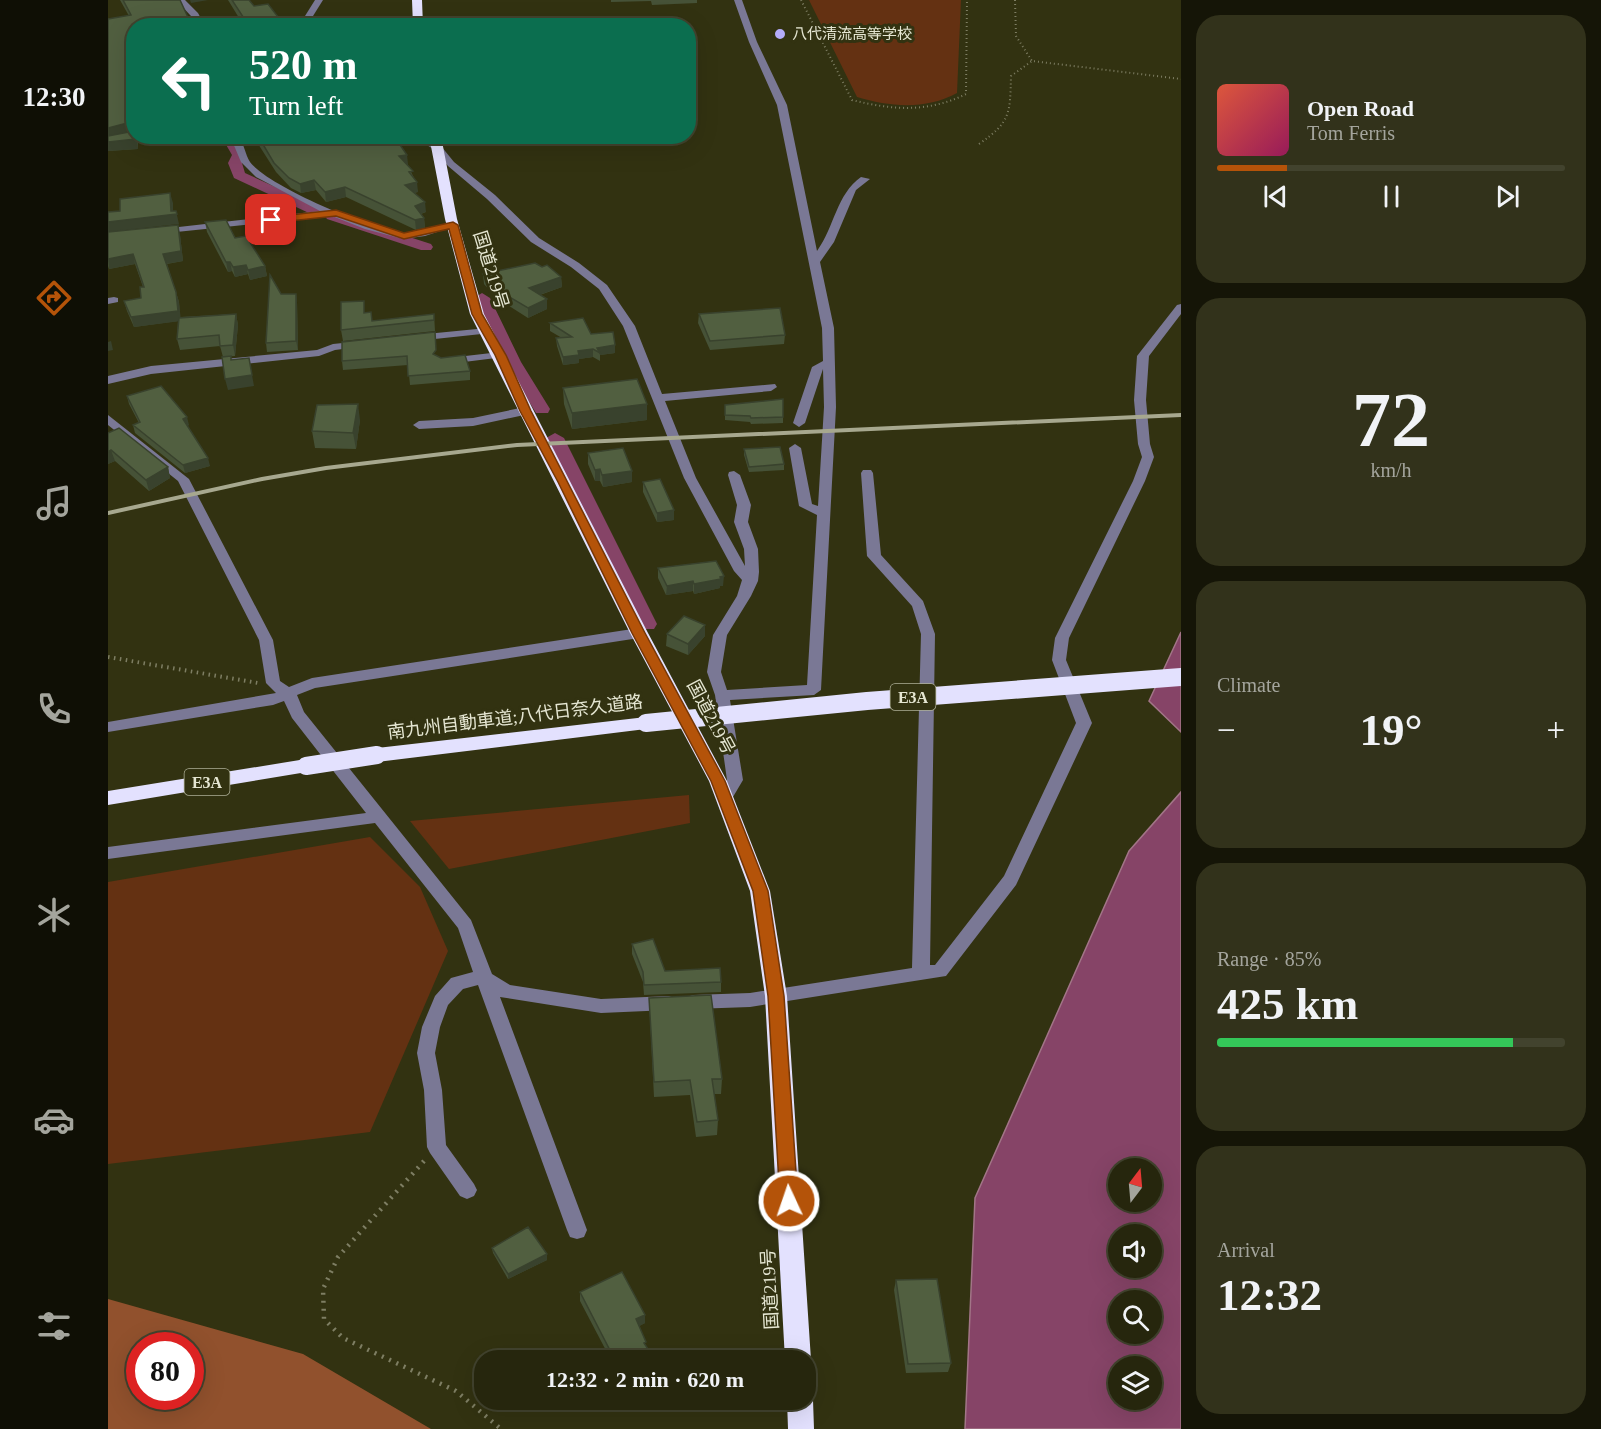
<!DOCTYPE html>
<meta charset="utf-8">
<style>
body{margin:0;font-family:"Times New Roman","Noto Sans JP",serif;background:#32321b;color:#f1f3f6;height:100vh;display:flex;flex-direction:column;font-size:22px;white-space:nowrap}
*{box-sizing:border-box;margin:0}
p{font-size:20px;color:#a4a59d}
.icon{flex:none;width:33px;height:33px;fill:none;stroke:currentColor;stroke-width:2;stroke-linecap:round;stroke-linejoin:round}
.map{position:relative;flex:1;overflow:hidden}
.sheet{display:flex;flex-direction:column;gap:15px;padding:15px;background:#151507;width:420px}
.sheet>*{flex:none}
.banner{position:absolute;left:18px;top:18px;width:570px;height:126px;border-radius:24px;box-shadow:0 6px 24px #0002,0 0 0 2px #42432e;background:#0b6e4f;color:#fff;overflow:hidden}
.needle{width:39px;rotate:16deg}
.fabs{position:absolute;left:1000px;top:1158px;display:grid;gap:12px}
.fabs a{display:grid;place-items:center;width:54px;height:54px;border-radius:50%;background:#26260d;box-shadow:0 6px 24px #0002,0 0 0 2px #42432e;font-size:30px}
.speed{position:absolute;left:18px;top:1332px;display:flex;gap:12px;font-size:30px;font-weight:700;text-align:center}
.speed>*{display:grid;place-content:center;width:78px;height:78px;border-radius:50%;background:#26260d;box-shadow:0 6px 24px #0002,0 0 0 2px #42432e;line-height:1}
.speed .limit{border:9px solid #d22;background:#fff;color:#111}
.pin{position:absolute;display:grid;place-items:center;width:51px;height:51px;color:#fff;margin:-26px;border-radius:12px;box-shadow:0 3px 9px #0006}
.me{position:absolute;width:66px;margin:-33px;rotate:357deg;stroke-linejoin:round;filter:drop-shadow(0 0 4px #0008)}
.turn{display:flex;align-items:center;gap:21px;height:126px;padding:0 24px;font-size:27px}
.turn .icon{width:78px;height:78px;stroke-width:2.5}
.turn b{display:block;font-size:42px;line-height:51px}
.big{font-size:45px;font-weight:700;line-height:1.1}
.sheet .card{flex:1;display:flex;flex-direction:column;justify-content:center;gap:9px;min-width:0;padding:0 21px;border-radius:24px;background:#32321b}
.sheet .dial{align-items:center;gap:0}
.dial b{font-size:78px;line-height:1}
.song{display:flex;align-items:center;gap:18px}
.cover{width:72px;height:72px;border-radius:9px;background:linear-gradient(135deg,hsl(10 70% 55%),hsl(330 70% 35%))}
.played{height:6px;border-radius:3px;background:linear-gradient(90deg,#b45309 20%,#42432e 20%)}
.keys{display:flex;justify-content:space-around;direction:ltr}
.heat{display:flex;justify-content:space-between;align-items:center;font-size:33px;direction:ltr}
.charge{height:9px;border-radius:4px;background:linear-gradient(90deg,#34c759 85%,#42432e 0)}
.trip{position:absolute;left:366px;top:1350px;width:342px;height:60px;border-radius:24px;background:#26260d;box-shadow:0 6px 24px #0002,0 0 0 2px #42432e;font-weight:700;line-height:60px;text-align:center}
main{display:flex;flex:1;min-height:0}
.menu{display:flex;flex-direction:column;width:108px;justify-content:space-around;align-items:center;background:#0f0f05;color:#a4a59d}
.menu .icon{width:42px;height:42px}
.menu .selected{color:#b45309}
.menu b{font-size:27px;color:#f1f3f6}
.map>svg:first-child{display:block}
.green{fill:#643112}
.forest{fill:#91512d;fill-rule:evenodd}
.water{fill:#864467;stroke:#a27587;stroke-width:1.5;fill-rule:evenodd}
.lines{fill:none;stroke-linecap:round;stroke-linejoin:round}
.canal{fill:#864467;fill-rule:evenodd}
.path-far2{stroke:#7e7e63;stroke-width:2;stroke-dasharray:1 3;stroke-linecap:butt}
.path-far1{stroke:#7e7e63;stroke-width:4;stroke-dasharray:1.5 4.5;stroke-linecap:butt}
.path{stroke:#7e7e63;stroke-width:4.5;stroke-dasharray:2 6;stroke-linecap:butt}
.minor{fill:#7a7895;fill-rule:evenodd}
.highway{fill:#e3e1fe;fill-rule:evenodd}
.rail{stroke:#a7a88f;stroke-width:4}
.highway-bridge{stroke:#e3e1fe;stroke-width:18}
.wall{fill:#465237}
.shaded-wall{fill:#39422d}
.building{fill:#515f40;stroke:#39422d;stroke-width:1.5}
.route{fill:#b45309;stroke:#753606;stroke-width:1.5}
.poi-dot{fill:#b4acf9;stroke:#323211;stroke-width:2}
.labels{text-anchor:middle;stroke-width:6;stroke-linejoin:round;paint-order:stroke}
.far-poi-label{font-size:15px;fill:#e5e6d2;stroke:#323211;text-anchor:start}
.shield{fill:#323211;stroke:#afb098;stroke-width:1.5}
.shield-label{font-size:16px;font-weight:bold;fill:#e5e6d2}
.street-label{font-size:18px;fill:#e5e6d2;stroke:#323211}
</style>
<main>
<nav class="menu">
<b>12:30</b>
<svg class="icon selected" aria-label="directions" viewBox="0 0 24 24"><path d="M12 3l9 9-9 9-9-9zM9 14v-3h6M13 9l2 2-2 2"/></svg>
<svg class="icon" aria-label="music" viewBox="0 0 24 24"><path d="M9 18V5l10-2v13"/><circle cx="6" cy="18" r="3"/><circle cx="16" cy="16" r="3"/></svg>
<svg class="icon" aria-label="phone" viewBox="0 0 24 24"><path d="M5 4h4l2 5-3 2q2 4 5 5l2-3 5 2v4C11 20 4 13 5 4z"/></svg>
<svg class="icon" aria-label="climate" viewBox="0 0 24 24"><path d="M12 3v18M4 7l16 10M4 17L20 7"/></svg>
<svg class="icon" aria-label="car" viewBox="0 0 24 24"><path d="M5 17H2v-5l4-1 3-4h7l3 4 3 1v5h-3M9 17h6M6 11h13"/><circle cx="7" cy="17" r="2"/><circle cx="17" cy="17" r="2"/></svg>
<svg class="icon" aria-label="filters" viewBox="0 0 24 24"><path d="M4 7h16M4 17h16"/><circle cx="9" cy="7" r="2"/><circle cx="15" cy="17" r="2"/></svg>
</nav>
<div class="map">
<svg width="1073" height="1429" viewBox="0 0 1073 1429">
<rect width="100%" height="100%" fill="#323211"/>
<path class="green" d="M701,0h152l-4,93c-31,17 -67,14 -100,4z
M581,795l1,28 -241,46 -39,-48z
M262,837l50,50 28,64 -78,181 -262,32v-282z"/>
<path class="forest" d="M0,1299l195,55 128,75h-323zM32,1346h50v50h-50z"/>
<path class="water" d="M1073,632v100l-32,-31z
M1073,792v637h-216l10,-231 154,-347zM1011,1168h33v34h-33zM1011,1234h33v34h-33zM1011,1300h33v34h-33zM1011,1366h33v34h-33z"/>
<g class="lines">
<path class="canal" d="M113,136h15l10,19 -4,8 3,10 76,35v6h-10l-77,-36 -6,-15 4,-8z
M224,212l99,32 2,3 -2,3h-10l-94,-31 -2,-3 2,-3z
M374,293l8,5 31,64 29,47 -2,4h-12l-31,-51 -31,-64z
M447,433l9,5 93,186 -3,5h-14l-3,-5 -91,-186z"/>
<path class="path-far2" d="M693,0l51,100c40,10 76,13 114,-6l1,-94
M907,0l1,36 16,25
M871,144c32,-22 31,-31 32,-68l21,-15 149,18"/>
<path class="path-far1" d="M0,657l150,26"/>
<path class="path" d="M316,1161l-86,96 -15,32 1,30 19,19 113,53 45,38"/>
<path class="minor" d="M68,0h9l13,13 7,13h-9l-5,-10z
M207,0h8l-10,16v10h-8v-10z
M626,0h8l15,42 30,63 30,146c18,-25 19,-56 44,-74l9,2 -14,11 -22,52 -14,20 14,66 2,79 -15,283 -7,5 -84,5 13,80 -13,22h-12l-2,-4 11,-18 -12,-85 -8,-23 6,-37 24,-39 5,-16 -8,-9 -50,-93 -61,-152 -24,-37 -28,-22 -40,-25 -44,-43 -39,-33 -13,-16 -23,-14h12l17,10 13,16 41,33 44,43 40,25 28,22 28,41 27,68 113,-10 2,3 -6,4 -106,10 31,77 49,88 -1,-17 -10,-27 3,-17 -9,-30 1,-3 5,-1 6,4 11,30 -3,17 10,27 1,23 -1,9 -7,15 -24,39 -6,37 6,18 80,-5 10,-170 -18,-9 -10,-58 6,-4 6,4 11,56 6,2 6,-99 -1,-38 -18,54 -6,4 -6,-4 19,-56 11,-6 -1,-33 -45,-223 -28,-63z
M26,134v2h12l-38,8v-6z
M122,136h9c5,8 6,18 11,26 18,24 123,69 154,71 16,1 33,-8 49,-11l5,3 -33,11 -22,3 -38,-10 -33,-13 -175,18v-4l4,-1 159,-18 -64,-34 -15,-15z
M6,297l4,1v4l-10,2v-6z
M1073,304v10l-32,42 -3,44 4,44 4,13 -9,24 -76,157 -3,22 26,63 -76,162 -70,91 -196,31 -57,2 -6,-2 -3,-5 3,-5 6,-2 57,-2 162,-25 9,-334 -9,-28 -45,-50 -6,-83 2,-3h8l2,3 8,82 42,46 12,33 -5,331h5l69,-89 72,-153 -24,-63 3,-22 78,-157 9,-24 -4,-13 -4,-44 3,-44 40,-51z
M379,328l4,1v4l-75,8 -6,-3 6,-3z
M254,341l6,3 -2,2 -31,4 -16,6 -168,18 -43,10v-8l43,-10 166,-16 16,-6z
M392,352l6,3 -2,2 -56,7 -6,-3 6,-3z
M417,407l6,4 -2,3 -56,12 -54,3 -6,-4 6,-4 54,-3z
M0,415l81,64 84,161 7,41 9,6 23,-9 327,-50 7,5 -7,5 -324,50 -18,7 7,17 167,208 21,54 18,11 91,14 68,-3 6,2 3,5 -3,5 -6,2 -68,3 -101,-16 87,233 -3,7 -7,2 -7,-2 -3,-7 -89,-245 -15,4 -15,16 -8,22 -5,26 7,37 4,55 28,39 3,6 -3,6 -7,3 -7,-3 -30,-43 -3,-6 -3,-57 -7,-37 5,-26 13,-31 16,-18 22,-6 -15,-44 -83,-105 -267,36v-12l258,-34 -74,-95 -8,-17 -11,4 -165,27v-10l168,-29 -10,-10 -7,-43 -81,-159 -70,-56z"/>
<path class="highway" d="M304,0h10l1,26h-10z
M321,136h12l16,83 27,95 164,319 79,148 43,110 17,105 24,364 -5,10v-10h-21l-20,-364 -15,-105 -41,-110 -79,-148 -160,-319 -25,-95z
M538,717l6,1 3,5 -3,5 -6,1 -269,33 -7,-2 -2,-5 2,-5 7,-2z
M198,759l7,2 2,5 -2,5 -205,34v-14z
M698,1389l3,2 4,9 1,29h-26l-1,-29h19z"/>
<path class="rail" d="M0,513l154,-34 64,-11 191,-23 664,-30"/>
<path class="highway-bridge" d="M538,723l221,-22 314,-24
M198,766l71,-11"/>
</g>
<path class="wall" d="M12,0h60l-46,26v110l4,4v9l-30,2v-132l21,-3z
M120,0h21l5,6 31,20h-41z
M503,0h86v3l-45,2 -1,-4 -40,1z
M145,136h141l20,42 4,14 -4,1 12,19 -5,2 3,4 1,10 -9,2 -70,-33 -20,5 -10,-12 -15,3 -10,-5 -15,-16z
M97,222l30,16 30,28 2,10 -17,4 -2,-6 -13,3 -3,-6 -4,1 -21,-40z
M0,232l72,3 3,26 -16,3 12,38 1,15 56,-3 2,11 -3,31 -12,1 -3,-11 -40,4 -3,-11 1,-18 -44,6 -7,-16 -3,-10 17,-3 2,-11 -8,-23 -26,5 -1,-3z
M375,274l78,3 1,10 -22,8 7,4v10l-19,9 -33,-21 -11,-13z
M173,294h15l1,8 1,48 -31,2 -1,-9z
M326,314l1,17 -92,10 -2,-11 31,-9z
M591,314l86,21 -1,9 -74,6 -12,-27z
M442,323l41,11 24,11v8l-15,2v6l-7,-4 -14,2v4l-16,2 -6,-19 -1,-8h6l-12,-7z
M234,342l95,14 33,15v9l-60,5 -2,-20 -65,5 -1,-9z
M455,388l84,32 -75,9 -8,-25z
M19,396l62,29 -2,1 23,40 -25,7 -50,-40 -2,-8 6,-2 -10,-19z
M675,399v24l-32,1 -1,-2 -25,-2v-15z
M252,420l-4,29 -41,-1 -3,-17z
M0,433l60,34 2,11 -21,13 -34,-30 -7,3z
M636,449l40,15v6l-35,2 -5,-17z
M480,453l44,29 -29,5 -3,-6h-5l-7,-17z
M535,482l31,28v10l-17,2 -14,-30z
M550,568l65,18h-3v2l-26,6 -1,-3 -27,4 -8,-17z
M597,625v11l-17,19 -22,-9 1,-12z
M524,944l33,27 56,11v10l-77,3 -1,-13 -11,-28z
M541,998l73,81 -1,15h-7l4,26 -1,15 -21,2 -6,-42 -36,2z
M384,1248l55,12 -39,19 -15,-26z
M788,1280l55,83 -3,9 -42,1 -12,-83z
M472,1292l65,31 -6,3 7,21 9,13h-44l-31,-59z"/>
<path class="shaded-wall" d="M82,0h18l-17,3z
M23,122l3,10 -26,6v-10z
M29,136l1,13 -30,2v-9z
M299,155l1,9 -8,2 -1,-10z
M206,180l2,10 -15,3 -1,-9z
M309,182l1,10 -12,2 -1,-9z
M237,187l1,10 -20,5 -1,-10z
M62,193l3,10v12l3,-4 3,13 -71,8v-10l63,-11z
M317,202l1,10 -10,3 -1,-9z
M316,218l1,10 -9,2 -1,-10z
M70,225l2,10 3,26 -18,3 -2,-10z
M25,254l2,10 -26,5 -1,-10z
M118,262h4l2,9 -4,1z
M138,265l2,9 -13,3 -2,-10z
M157,266l2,10 -17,4 -2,-10z
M453,277l1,10 -32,11 -1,-10z
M68,292l3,10 2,19 -47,6 -3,-10z
M188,294l1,8 1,48 -2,-9z
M439,299v10l-19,9v-10z
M128,314l2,11 -3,31 -2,-11z
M3,341l2,9 -5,1v-9z
M507,345v8l-15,2 -3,-7z
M485,349v8l-14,2v4l-16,2v-8l15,-6z
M141,358l5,28 -26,4 -3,-11z
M250,404l2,16 -4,29 -3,-16z
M539,404v16l-75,9v-16z
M79,417l2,8 -4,2 -2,-8z
M3,450l4,11 -7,3v-12z
M100,458l2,8 -25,7 -2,-8z
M60,467l2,11 -21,13 -3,-11z
M492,469v12h-5v-11z
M524,471v11l-29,5 -1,-12z
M566,510v10l-17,2v-9z
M616,576l-1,10h-3v2l-26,6v-10z
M585,581v10l-27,4 1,-9z
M597,625v11l-17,19v-11z
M439,1254v6l-39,19v-5z
M537,1315v8l-9,5v-9z"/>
<path class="building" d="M15,0h57l12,26h-58v97l-3,-1 -23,6v-109l23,-4z
M124,0h17l5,6 14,-2 17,22h-36z
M26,131v5h2v3l-28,3v-6z
M150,136h136l13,19 -8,1 14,15 -4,1 8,10 -12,3 20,17 -10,4 9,12 -9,2 -70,-33 -20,5 -11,-12 -14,4 -11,-6 -15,-15z
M62,193l1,18h5l1,3 -69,8v-10l12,-1v-12z
M118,220l9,18 11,-2 19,30 -17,4 -2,-5 -13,2 -3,-5h-4l-21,-40z
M70,225l3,26 -18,3 13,38 2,19 -47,6 -7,-16 17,-3 -1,-11h4l-11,-33 -25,5v-27z
M427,263l7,4 5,-2 14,12 -32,11 18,11 -19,9 -34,-20 -11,-14z
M162,275l11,19h15v47l-30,2z
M256,301v12l7,-1 1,9 62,-7v6l-93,10v-28z
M672,308l5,27 -75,6 -11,-27z
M128,314l-3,31 -13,1 -1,-11 -42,4 2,-21z
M475,318l8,16 22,-2 2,13 -18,3 3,5 -7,-4 -15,2 1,4 -16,2 -7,-19 16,-1 -22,-14z
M327,332l1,18 -3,4 8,4 24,-3 5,16 -62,5 -1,-20 -65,5v-19z
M123,356v4l18,-2 3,17 -27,4 -3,-22z
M529,379l10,25 -75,9 -9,-25z
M53,386l26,31 -4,2 25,39 -25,7 -50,-40 7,-3 -13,-26z
M675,399v18l-32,1 -1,-2 -25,-1v-10z
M250,404l-5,29 -41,-2 5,-26z
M11,428l49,39 -22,13 -35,-30 -3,2v-19z
M672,447l4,17 -35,3 -5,-18z
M515,448l9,23 -30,4 -2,-6 -5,1 -7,-17z
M552,479l14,31 -17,3 -14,-31z
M608,561l8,15 -4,1 1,2 -27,5 -1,-3 -26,5 -9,-18z
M576,616l21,9 -17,19 -21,-10z
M545,939l12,32 55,-3 1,14 -77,3 -1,-13 -11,-28z
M603,995l11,84h-10l6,41 -21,2 -7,-42 -36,2 -5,-84z
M420,1227l19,27 -39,20 -16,-26z
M514,1272l23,43 -9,4 10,23 -2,1 11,17h-40l-35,-68z
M829,1279l14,84 -43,1 -12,-84z"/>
<path class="route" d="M228,210l68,23 49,-11 5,3 24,89 24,41 25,56 114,222 80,148 43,110 16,105 14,205 -3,6 -6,2 -7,-2 -2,-6 -12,-205 -15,-105 -42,-110 -79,-148 -74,-151 -38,-71 -25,-56 -23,-41 -23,-85 -45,10 -68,-23 -65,7 -4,-3 4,-3z"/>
<circle class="poi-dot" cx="672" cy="34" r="6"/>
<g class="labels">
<g class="far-poi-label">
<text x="684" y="39">八代清流高等学校</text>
</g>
<g class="shield">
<rect x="782.5" y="684" width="45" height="26" rx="4.5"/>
<rect x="76.5" y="769" width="45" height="26" rx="4.5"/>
</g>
<g class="shield-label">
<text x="805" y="703">E3A</text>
<text x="99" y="788">E3A</text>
</g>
<g class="street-label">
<text transform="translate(383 270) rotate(73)" y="6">国道219号</text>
<text transform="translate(407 717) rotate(-7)" y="6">南九州自動車道;八代日奈久道路</text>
<text transform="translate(603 717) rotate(62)" y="6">国道219号</text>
<text transform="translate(662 1289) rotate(-93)" y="6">国道219号</text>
</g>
</g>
</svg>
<div class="fabs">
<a><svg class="needle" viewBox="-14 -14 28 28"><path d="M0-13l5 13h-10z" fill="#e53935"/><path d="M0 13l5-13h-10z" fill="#a4a59d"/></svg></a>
<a><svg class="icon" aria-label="sound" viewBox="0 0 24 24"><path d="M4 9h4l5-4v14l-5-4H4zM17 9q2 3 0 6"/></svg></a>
<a><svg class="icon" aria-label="search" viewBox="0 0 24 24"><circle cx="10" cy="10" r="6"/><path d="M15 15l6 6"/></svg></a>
<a><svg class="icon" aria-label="layers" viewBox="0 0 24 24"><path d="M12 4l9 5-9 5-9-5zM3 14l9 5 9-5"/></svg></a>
</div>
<div class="speed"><div class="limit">80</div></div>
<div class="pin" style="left:163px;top:220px;background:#d93025"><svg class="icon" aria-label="arrive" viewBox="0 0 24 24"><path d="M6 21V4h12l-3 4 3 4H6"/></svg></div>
<svg class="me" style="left:681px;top:1201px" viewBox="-20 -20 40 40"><circle r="17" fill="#b45309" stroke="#fff" stroke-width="3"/><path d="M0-11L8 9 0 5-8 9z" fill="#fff"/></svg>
<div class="trip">12:32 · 2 min · 620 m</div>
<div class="banner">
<div class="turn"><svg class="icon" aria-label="left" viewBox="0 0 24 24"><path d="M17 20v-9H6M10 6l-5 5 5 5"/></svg><div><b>520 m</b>Turn left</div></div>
</div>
</div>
<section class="sheet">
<div class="card">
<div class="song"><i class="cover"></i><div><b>Open Road</b><p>Tom Ferris</p></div></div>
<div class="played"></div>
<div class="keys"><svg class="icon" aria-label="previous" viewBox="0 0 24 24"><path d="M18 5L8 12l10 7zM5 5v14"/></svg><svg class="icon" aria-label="pause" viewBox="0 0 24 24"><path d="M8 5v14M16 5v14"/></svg><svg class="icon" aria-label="next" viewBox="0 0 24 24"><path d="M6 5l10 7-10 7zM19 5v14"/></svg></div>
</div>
<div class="card dial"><b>72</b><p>km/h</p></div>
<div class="card"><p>Climate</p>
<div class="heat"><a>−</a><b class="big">19°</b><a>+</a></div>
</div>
<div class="card"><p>Range · 85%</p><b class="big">425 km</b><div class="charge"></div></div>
<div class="card"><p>Arrival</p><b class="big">12:32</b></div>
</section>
</main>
